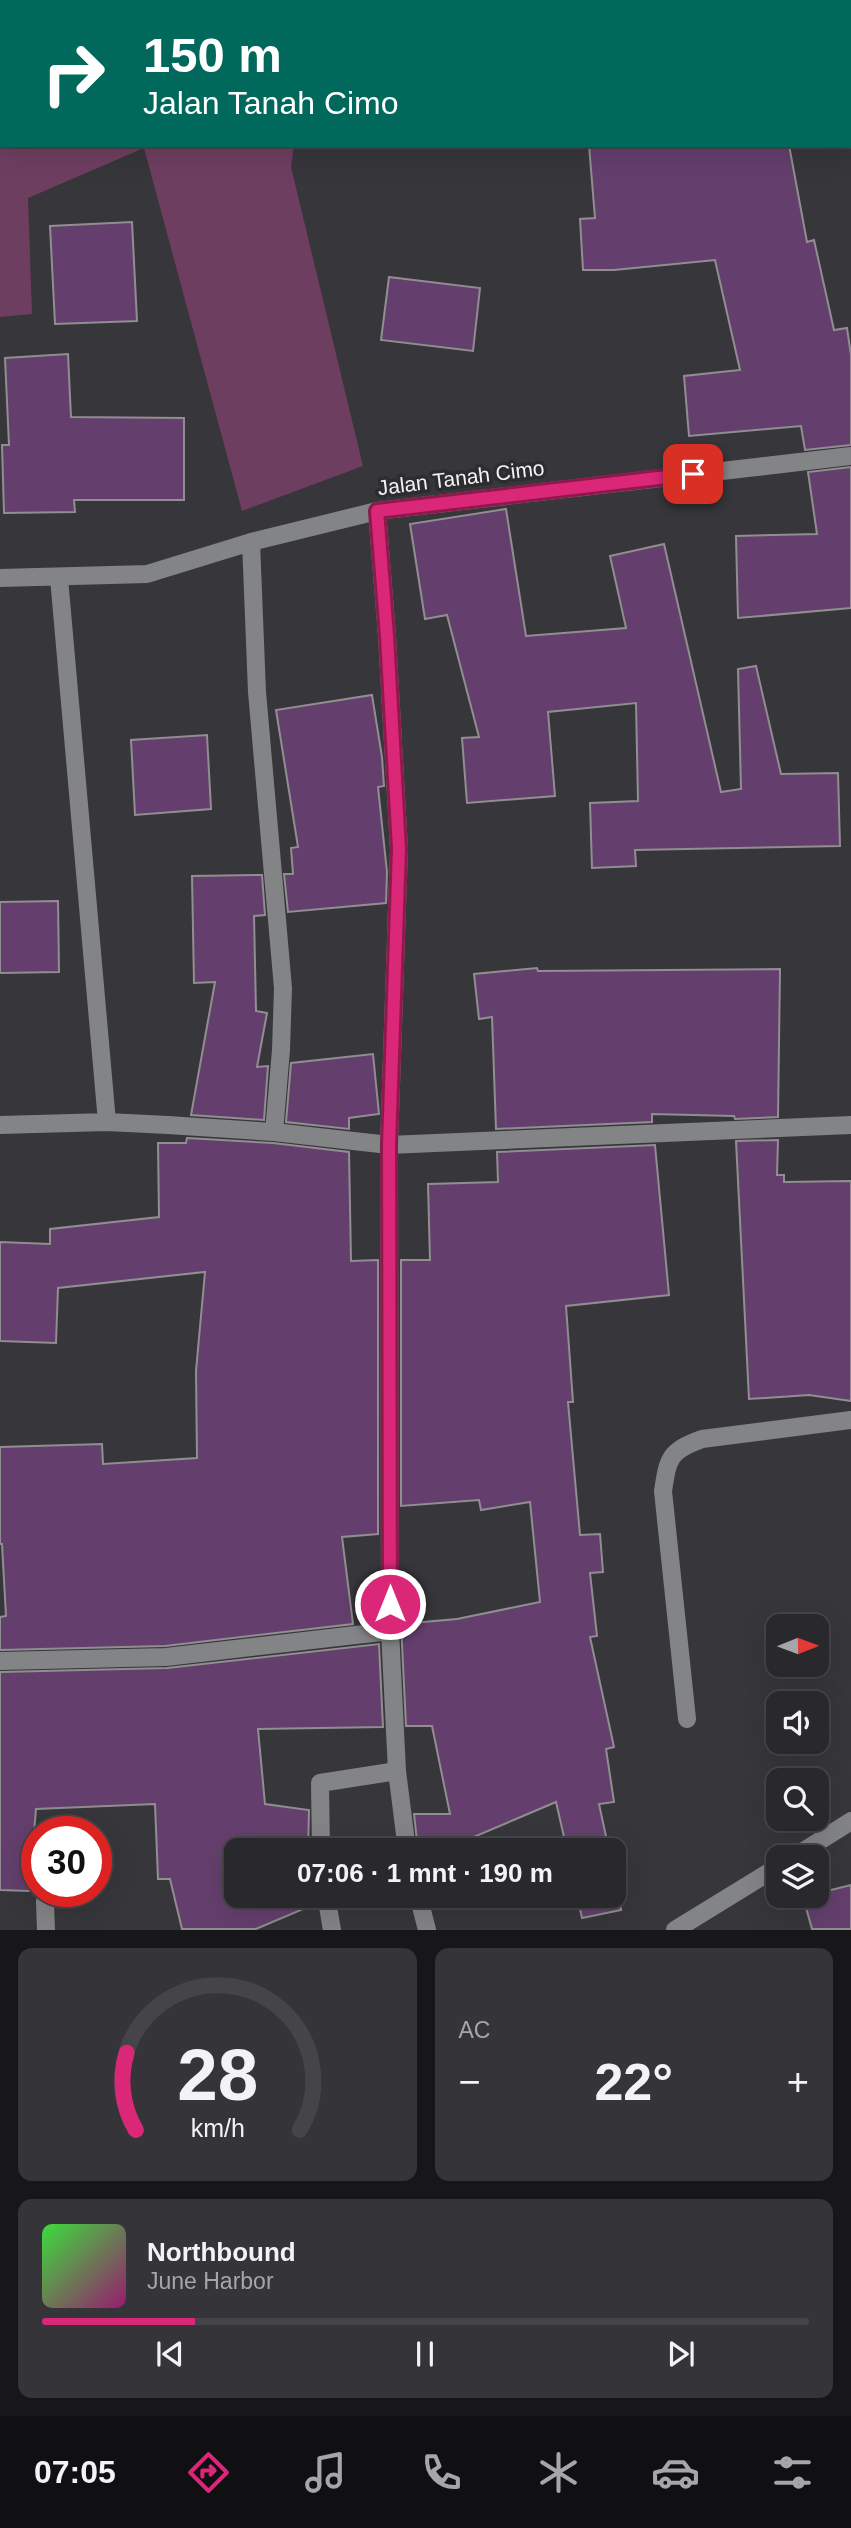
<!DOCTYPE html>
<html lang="id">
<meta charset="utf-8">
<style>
body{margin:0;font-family:Helvetica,sans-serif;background:#353438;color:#f1f3f6;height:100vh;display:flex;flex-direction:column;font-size:26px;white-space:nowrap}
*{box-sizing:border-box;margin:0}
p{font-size:23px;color:#a5a6a9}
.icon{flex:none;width:38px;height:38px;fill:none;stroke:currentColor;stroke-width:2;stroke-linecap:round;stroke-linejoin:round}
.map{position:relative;height:1930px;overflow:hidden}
.panel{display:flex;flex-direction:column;gap:18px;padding:18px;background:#171618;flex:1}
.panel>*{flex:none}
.banner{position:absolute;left:0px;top:0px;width:852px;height:147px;box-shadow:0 7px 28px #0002,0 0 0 2px #454448;background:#00695c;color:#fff;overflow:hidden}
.needle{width:46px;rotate:89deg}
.buttons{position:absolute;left:766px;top:1614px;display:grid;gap:14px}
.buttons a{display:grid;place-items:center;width:63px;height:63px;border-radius:14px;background:#29282c;box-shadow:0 7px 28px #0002,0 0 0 2px #454448;font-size:35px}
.speed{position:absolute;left:21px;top:1816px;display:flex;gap:14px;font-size:35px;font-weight:700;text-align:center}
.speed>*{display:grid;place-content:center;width:91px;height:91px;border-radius:50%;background:#29282c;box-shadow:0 7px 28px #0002,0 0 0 2px #454448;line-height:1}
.speed .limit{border:10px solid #d22;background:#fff;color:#111}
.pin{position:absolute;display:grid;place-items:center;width:60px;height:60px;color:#fff;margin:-30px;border-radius:14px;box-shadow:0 4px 10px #0006}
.me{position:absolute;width:77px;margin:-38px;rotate:0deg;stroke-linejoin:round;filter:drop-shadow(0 0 5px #0008)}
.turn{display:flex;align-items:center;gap:24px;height:147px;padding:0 28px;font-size:32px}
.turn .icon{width:91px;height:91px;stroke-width:2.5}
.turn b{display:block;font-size:49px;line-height:60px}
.big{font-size:52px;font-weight:700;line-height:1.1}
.panel .card{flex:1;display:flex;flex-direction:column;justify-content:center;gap:10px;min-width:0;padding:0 24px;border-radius:14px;background:#353438}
.panel .dial{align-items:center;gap:0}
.dial svg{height:182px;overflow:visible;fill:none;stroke:#454448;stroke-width:7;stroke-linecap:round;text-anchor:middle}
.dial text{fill:#f1f3f6;stroke:none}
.song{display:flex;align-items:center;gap:21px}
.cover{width:84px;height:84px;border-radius:10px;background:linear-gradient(135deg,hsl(120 70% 55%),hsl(320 70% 35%))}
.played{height:7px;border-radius:4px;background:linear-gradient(90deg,#db2777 20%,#454448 20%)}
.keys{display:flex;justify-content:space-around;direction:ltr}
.heat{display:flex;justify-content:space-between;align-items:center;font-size:38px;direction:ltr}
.panel .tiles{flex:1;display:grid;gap:18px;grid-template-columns:1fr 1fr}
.card:last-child{grid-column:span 2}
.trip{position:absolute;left:224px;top:1838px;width:402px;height:70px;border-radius:14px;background:#29282c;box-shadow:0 7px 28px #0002,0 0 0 2px #454448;font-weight:700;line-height:70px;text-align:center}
.tab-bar{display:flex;height:112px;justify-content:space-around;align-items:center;background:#101012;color:#a5a6a9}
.tab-bar .icon{width:49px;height:49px}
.tab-bar .selected{color:#db2777}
.tab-bar b{font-size:32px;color:#f1f3f6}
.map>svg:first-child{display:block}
.green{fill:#6e3e60}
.building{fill:#643f6d;stroke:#908e91;stroke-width:2}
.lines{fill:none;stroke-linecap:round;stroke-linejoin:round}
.minor{stroke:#838485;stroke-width:18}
.route-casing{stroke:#8e194d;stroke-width:18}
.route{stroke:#db2777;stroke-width:12}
.labels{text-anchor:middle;stroke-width:7;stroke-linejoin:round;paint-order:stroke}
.street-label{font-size:21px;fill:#f3f3f5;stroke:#2d2c2f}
</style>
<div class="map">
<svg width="851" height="1930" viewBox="0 0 851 1930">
<rect width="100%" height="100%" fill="#37363a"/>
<path class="green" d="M0,0h319l-317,2v143h292l-3,22 72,299 -121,45 -98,-363 -116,50 4,116 -32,3z"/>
<path class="building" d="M589,145h200l18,97 7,-2 20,90 13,-2 4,27v90l-46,5 -4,-24 -112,10 -5,-60 56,-6 -25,-110 -101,10h-31l-3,-51 15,-1z
M132,222l5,99 -82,3 -5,-98z
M389,277l91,11 -7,63 -92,-11z
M68,354l3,63 113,1v82h-110l1,12 -71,1 -2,-68h7l-4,-87z
M851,467v141l-113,10 -2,-82 81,-2 -9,-62z
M506,509l20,127 100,-8 -16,-72 54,-12 57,248 20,-3 -3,-120 18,-3 25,108 57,-1 2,73 -205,4 1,16 -44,2 -2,-65 48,-2 -2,-98 -88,9 7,84 -88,7 -5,-65 17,-1 -32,-122 -22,4 -15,-95z
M372,695l10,62 2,29 -6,1 9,85 -1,31 -98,9 -4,-38h9l-2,-26 7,-1 -22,-137z
M207,735l4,74 -76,6 -4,-75z
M262,875l3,40 -11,1 2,95 11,2 -10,54 11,-1 -4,54 -73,-5 24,-133 -21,1 -2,-107z
M58,901l1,71 -59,1v-71z
M537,968l1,3 242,-2 -2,148 -43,2 -1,-3 -82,-2v8l-156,7 -4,-112 -13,2 -5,-45z
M373,1054l6,60 -30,4v11l-63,-7 5,-59z
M187,1138l86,5 76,9 2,109 27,-1v274l-36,3 11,87 -188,22 -165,4v-33l6,-1 -4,-72h-2v-97l102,-3 1,20 94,-6 -1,-87 9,-99 -147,16 -2,55 -56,-2v-99l50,2v-15l109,-12 -1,-74h28z
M778,1140l-1,35h7v7l67,-1v220l-42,-6 -60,4 -13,-258z
M655,1145l14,150 -103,11 7,96h-5l12,133 20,-1 3,38 -13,1 7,63 -7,1 24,110 -8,2 8,53 -15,2 10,46h-42l-11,-48 -113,48h-25l-4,-36h36l-18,-88h-26l-5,-102 56,-5 83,-17 -10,-100 -49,8 -2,-10 -78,6v-246h29l-2,-76 70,-2 -1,-30z
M379,1644l4,83 -125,2 7,75 44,6 -1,40h-72v45h69l3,12 -52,22h-74l-12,-50h-12l-3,-75 -119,5 -7,82 -29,-1v-218l167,-4z
M614,1876l7,34 -39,8 -5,-23h37z
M851,1885v44h-39l-9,-32z"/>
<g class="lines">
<path class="minor" d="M842,0l1,2
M850,48l1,3
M377,511l10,125 12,213 -10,296 1,486 7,140 10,79
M251,542l6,150 26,296 -2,62 -7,82
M0,578l147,-4 104,-32 126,-31 474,-55
M59,578l48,544
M0,1125l107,-3 61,3 106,7 115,13 462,-20
M0,1661l166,-4 224,-26
M687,1719l-24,-228c5,-33 6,-40 39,-52l149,-19
M321,1850l-1,-67 77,-12
M794,1857l57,-36
M326,1895l6,35
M418,1895l9,35
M45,1902l1,28
M675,1930l104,-64"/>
</g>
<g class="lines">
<g class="route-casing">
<path id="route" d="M390,1604l-1,-459 10,-296 -12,-213 -10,-125 316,-37"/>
</g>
<use href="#route" class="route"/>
</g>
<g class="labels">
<g class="street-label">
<text transform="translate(461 478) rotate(-7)" y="7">Jalan Tanah Cimo</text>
</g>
</g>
</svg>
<div class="buttons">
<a><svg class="needle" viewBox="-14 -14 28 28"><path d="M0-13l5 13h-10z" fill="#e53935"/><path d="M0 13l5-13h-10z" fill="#a5a6a9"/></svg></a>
<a><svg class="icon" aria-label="sound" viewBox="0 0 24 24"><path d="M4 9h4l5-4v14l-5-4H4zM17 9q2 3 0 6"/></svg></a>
<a><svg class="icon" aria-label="search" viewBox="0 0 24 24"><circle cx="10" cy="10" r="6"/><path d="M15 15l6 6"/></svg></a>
<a><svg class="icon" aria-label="layers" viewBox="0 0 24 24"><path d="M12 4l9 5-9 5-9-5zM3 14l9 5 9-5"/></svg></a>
</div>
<div class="speed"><div class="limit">30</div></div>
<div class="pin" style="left:693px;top:474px;background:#d93025"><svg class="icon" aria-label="arrive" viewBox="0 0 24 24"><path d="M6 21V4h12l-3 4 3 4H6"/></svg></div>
<svg class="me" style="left:390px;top:1604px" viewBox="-20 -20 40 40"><circle r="17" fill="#db2777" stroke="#fff" stroke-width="3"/><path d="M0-11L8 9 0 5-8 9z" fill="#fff"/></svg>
<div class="trip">07:06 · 1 mnt · 190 m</div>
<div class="banner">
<div class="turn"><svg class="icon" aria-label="right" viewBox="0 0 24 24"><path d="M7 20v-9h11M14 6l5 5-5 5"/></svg><div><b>150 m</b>Jalan Tanah Cimo</div></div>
</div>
</div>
<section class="panel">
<div class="tiles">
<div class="card dial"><svg viewBox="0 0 100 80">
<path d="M14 69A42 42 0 1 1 86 69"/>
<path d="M14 69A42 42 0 0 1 10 35" stroke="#db2777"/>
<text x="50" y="56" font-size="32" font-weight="700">28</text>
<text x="50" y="72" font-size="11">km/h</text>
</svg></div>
<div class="card"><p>AC</p>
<div class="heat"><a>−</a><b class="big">22°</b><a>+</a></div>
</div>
<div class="card">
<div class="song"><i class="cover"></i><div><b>Northbound</b><p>June Harbor</p></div></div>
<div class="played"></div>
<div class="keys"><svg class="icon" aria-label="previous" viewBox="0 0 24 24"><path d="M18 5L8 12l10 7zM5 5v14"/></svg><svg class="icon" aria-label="pause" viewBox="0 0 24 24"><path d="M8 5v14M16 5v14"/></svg><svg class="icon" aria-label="next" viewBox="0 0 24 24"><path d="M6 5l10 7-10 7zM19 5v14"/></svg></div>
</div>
</div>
</section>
<nav class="tab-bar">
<b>07:05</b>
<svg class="icon selected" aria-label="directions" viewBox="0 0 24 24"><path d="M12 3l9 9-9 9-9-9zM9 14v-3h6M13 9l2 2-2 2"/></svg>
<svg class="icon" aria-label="music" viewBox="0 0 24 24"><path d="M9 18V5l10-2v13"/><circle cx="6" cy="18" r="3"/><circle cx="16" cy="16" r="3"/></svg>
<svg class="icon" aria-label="phone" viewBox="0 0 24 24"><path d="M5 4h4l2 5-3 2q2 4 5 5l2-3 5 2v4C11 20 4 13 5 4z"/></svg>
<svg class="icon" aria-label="climate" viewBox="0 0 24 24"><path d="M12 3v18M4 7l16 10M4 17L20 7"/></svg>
<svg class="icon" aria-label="car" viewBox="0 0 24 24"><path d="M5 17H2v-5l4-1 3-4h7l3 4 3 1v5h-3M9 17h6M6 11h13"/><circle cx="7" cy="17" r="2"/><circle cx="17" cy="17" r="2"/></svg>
<svg class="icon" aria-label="filters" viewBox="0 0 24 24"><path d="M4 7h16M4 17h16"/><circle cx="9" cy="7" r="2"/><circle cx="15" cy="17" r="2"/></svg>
</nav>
